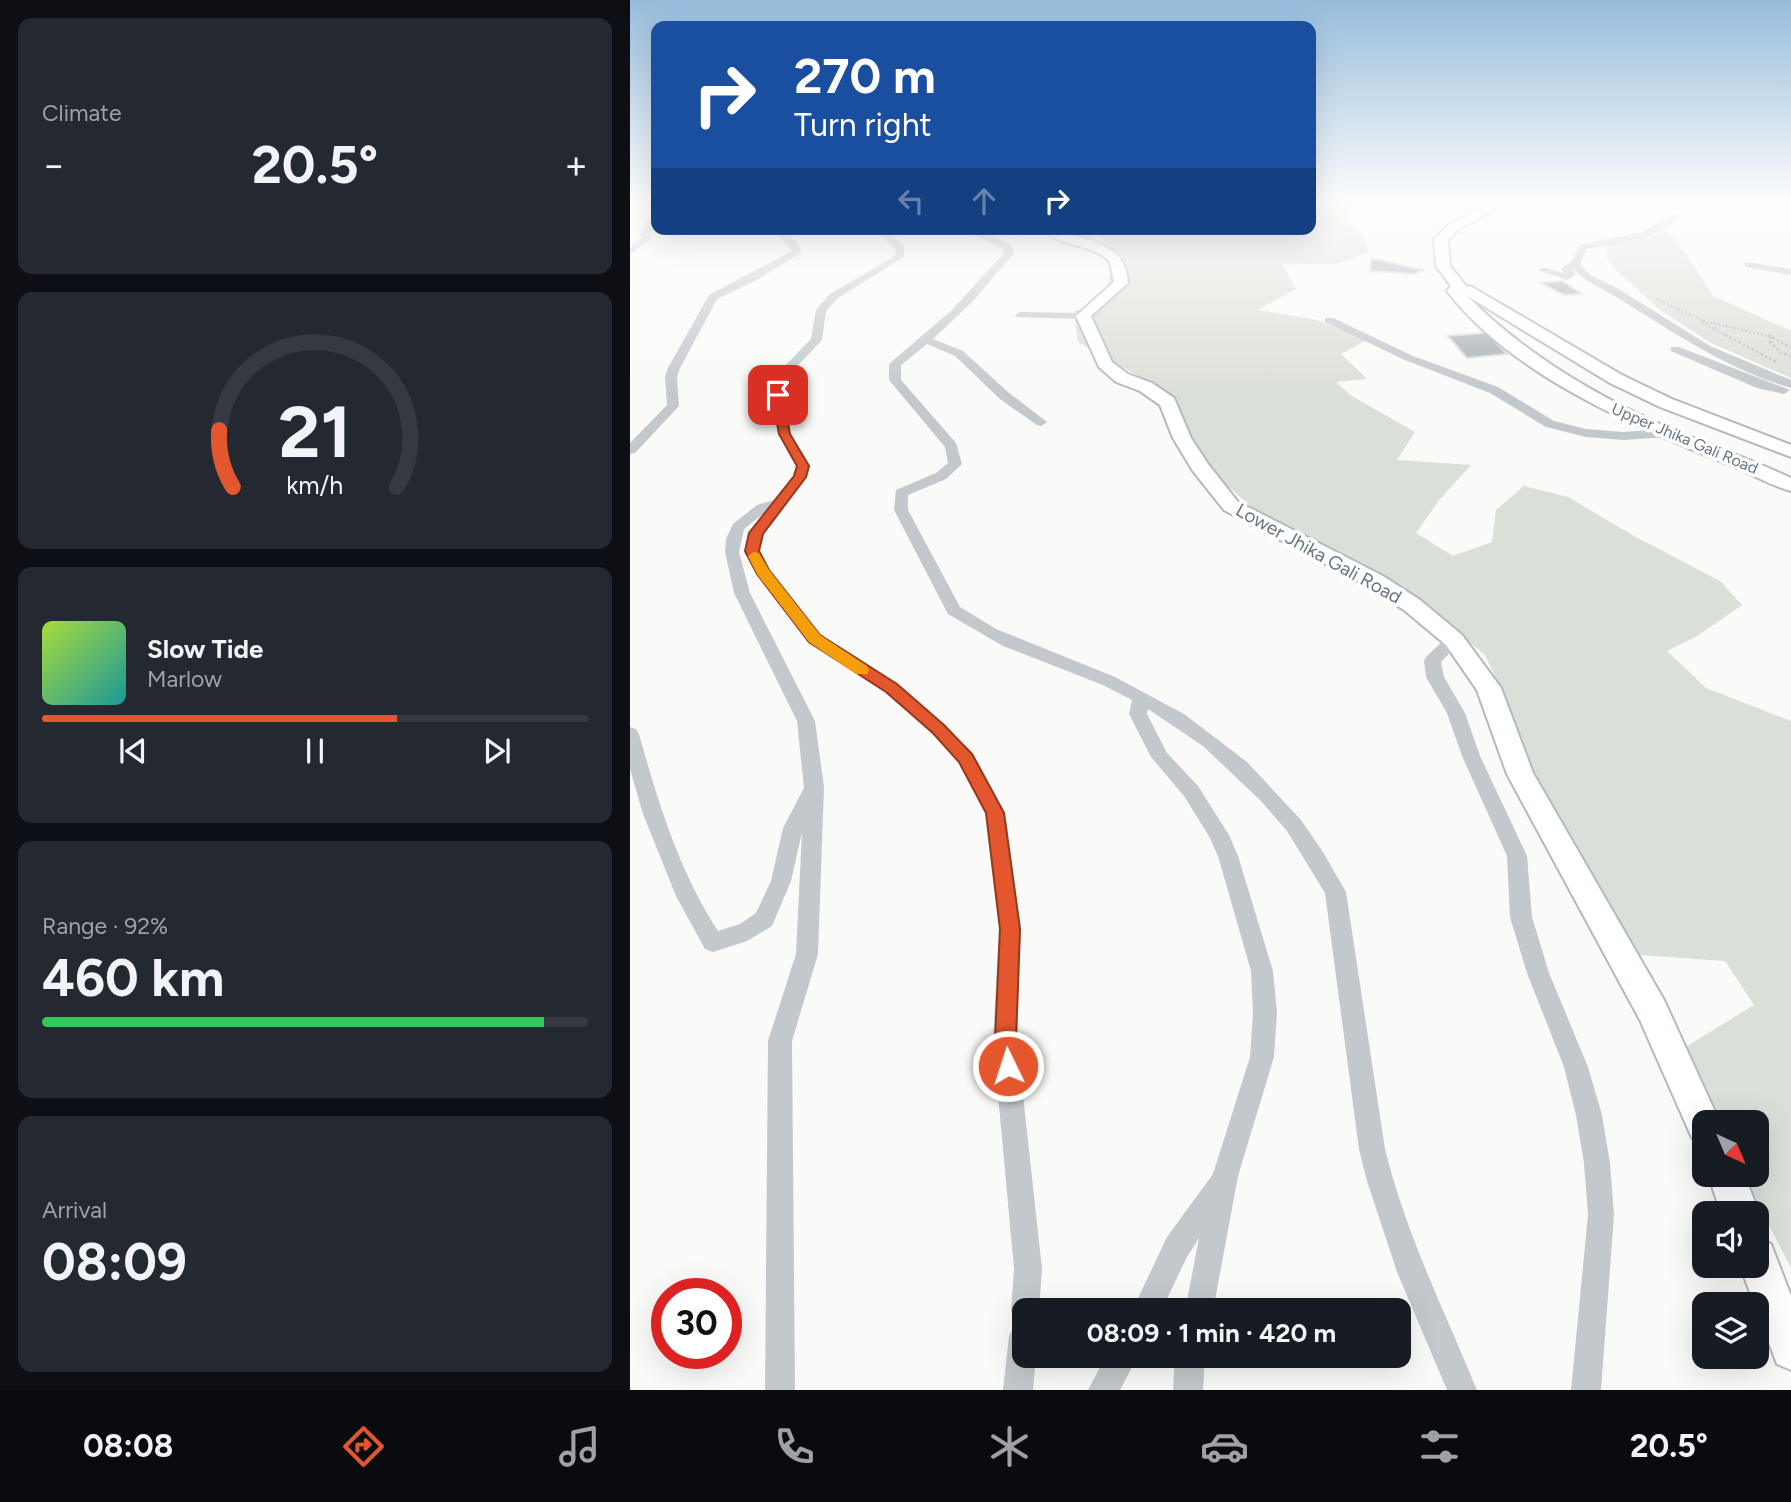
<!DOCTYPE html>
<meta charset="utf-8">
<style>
body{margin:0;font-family:Figtree,sans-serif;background:#242831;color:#f1f3f6;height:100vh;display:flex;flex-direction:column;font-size:26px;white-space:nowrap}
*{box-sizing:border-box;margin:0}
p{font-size:23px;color:#9ea1a6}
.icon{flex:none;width:38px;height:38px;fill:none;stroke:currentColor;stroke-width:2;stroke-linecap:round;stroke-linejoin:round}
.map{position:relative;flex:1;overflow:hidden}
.sheet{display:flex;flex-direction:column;gap:18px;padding:18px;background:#0d0f14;width:630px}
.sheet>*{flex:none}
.banner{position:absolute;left:21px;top:21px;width:665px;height:214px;border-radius:14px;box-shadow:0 7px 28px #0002;background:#1a4fa0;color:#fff;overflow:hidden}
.needle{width:46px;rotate:136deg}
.fabs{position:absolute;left:1062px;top:1110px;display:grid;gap:14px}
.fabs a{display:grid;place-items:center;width:77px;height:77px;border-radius:14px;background:#171b24;box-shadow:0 7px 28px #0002;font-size:35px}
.speed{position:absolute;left:21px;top:1278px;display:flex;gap:14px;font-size:35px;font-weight:700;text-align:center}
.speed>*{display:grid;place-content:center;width:91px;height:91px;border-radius:50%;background:#171b24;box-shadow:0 7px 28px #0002;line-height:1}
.speed .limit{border:10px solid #d22;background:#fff;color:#111}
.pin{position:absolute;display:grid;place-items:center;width:60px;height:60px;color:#fff;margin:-30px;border-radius:14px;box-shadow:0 4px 10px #0006}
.me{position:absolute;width:77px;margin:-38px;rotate:356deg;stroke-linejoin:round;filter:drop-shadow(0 0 5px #0008)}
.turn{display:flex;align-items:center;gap:24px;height:147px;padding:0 28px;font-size:32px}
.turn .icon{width:91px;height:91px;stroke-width:2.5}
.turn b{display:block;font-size:49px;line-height:60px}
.lanes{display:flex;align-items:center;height:66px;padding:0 28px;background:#0003;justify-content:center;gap:35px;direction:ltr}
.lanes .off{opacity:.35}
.big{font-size:52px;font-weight:700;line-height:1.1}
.sheet .widget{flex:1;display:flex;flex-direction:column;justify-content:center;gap:10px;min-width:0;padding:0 24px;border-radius:14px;background:#242831}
.sheet .dial{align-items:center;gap:0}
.dial svg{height:182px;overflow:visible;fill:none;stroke:#363941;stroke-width:7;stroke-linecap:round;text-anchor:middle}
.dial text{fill:#f1f3f6;stroke:none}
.song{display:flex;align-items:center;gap:21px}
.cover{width:84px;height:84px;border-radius:10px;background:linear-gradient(135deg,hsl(80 70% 55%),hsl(180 70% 35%))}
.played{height:7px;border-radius:4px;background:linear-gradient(90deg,#e4572e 65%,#363941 65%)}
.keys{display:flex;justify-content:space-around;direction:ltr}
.heat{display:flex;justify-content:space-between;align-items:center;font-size:38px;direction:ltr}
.charge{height:10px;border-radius:5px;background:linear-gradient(90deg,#34c759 92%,#363941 0)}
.trip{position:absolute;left:382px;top:1298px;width:399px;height:70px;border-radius:14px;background:#171b24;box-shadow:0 7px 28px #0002;font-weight:700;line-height:70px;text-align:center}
.menu{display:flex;height:112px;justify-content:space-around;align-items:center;background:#090b0e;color:#9ea1a6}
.menu .icon{width:49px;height:49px}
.menu .active{color:#e4572e}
.menu b{font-size:32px;color:#f1f3f6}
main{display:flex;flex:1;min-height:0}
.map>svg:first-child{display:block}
.green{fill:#dadfd7}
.building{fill:#aab3b9;stroke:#dcdcda;stroke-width:2}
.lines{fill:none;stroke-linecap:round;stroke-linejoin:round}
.secondary-casing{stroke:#b3babf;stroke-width:4}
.path-far1{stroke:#bbbfc2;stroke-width:2;stroke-dasharray:2 2;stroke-linecap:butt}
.path{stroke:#bbbfc2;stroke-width:2.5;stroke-dasharray:2.5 2.5;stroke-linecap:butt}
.street{fill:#c3c8cc;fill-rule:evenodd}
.secondary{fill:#fff;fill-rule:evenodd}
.route{fill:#e4572e;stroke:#94391e;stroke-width:2}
.slow{fill:#f59e0b}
.labels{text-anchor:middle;stroke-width:7;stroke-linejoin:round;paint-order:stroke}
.far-street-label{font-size:16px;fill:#657683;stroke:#fff}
.street-label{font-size:19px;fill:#657683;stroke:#fff}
</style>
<main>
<section class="sheet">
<div class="widget"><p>Climate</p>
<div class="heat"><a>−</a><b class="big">20.5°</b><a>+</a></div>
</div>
<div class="widget dial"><svg viewBox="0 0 100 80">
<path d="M14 69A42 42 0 1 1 86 69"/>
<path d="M14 69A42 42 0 0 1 8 44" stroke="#e4572e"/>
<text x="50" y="56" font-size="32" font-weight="700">21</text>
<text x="50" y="72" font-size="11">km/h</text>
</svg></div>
<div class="widget">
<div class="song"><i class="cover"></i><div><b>Slow Tide</b><p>Marlow</p></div></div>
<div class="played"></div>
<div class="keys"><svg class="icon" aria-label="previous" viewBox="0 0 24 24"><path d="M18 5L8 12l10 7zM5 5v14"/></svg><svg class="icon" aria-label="pause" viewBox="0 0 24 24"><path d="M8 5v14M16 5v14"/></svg><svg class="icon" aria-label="next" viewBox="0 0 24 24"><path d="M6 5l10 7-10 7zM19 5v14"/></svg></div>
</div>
<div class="widget"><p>Range · 92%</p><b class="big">460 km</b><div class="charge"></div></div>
<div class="widget"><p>Arrival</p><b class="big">08:09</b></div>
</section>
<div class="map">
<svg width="1161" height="1390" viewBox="0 0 1161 1390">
<rect width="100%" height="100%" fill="#fafaf8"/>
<path class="green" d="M681,200h53l-15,10v13l15,12 5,17 -33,12h-54l14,25 -38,21 59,10 50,20 -26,14 26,25 -31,3 14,13 65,37 -18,28 74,5 -32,35 -23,33 37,23 39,-14 4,-32 28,-24 44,11 66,39 86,45 22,24 -45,31 -30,15 39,37 85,33v547l-48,-94h14v-52h-41l-37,-71 75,-46 -29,-44 -86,-6 -60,-89 -60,-109 -16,-63 -18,-39 -55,-46 -171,-95 -88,-79 -13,-48 -80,-45 -4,-31 31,-7 3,-25 15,-22 -35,-28h223z
M1036,230l22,27 25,39 78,35v47l-82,-36 -50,-33 -43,-39 -9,-12v-13l42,-8z"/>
<path class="building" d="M741,258l52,12 -8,4 -45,-3z
M932,281l20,13 -18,1 -23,-12z
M857,333l20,21 -40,4 -19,-22z"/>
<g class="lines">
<g class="secondary-casing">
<path id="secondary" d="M864,200h15l-51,30 -10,10 2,26 16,20 6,1 150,88 50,24 119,46v12l-131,-50 -50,-24 -143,-87c56,56 124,97 195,129 43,19 87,33 129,53v13c-22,-6 -43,-19 -64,-27 -95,-38 -216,-90 -280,-173l4,-5 -15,-20 -2,-27 16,-15z
M415,229c10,0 16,3 26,6 29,7 55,14 57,48l-37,33 21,46 16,12 24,9 22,15 17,40 17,26 30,38 145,74 37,24 42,35 39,53 32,85 131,227 52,114 4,8h-16v21l-12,-5 -52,-118 -133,-246 -30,-84 -31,-45 -42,-35 -37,-24 -143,-76 -31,-39 -20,-33 -13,-33 -20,-14 -24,-9 -17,-15 -23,-51 38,-34 -4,-20c-18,-20 -50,-13 -65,-33z
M1078,1174h36l15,39 -2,4v-4h-36z
M1127,1239l14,5 20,52v74l-14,-6 -20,-52v-8h-3l-14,-39h17z"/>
</g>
<path class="path-far1" d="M1026,299l49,22
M1092,325l50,12
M1085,328l6,-4 -20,-2 28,15"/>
<path class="path" d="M1095,335l53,28
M1138,335l23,13
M1141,337l-2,4 11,11 11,4"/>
<path class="street" d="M26,207v13l-6,15 2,4 -22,15v-7l12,-9 -2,-3 12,-25z
M1044,214l7,2c-24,25 -62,27 -94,33l-7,15 10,11 27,13 93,58 81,34v8c-63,-18 -118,-56 -173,-90 -16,-10 -32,-15 -45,-30l2,7 -8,5 -29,-10 5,-3 21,6 -3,-5 10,-6 9,-17 62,-13z
M144,229h9l14,14 5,9 -47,29 -38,18 -37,69 -3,9 2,29 -44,47 -5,1v-11l37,-38 -2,-28 3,-9 41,-73 83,-44z
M246,229h10l18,18v10l-66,41 -12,13 -4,29 -34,36 -5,19 7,39 20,32 -3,11 -44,56 -4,18 10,19 51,65 77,49 76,69 32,59 16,117 -4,111 25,229 -3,42h-15v45h12l-3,34h-30l6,-54 5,-10 6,-3 -5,-2 -4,-10 3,-42 -21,-229 6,-111 -14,-117 -26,-49 -27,-29 -47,-42 -77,-49 -51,-69 -12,-23 4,-18 14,-19 -19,15 -5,23 11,41 65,128 9,66 -6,167 -26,87 3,349h-30l3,-349 28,-87 6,-122 -11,49 -19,45 -25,15 -34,11 -8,-3 -29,-53 -33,-82 -13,-45v-42l6,2 3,5c19,68 40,137 79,197l22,-7 16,-11 15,-32 12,-53 21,-40 -7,-67 -63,-128 -9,-41 1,-13 7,-15 24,-19 17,-5 19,-24 3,-10 -18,-32 -7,-39 5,-20 35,-36 5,-29 14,-16 65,-38 1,-6z
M340,229h9l31,15 4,9 -41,48 -40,38 30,12 46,42 38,29 -6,4 -4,-1 -37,-26 -45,-43 -28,-12 -26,21v15l55,63 6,21 -16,15 -38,16v15l52,97 36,22 119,48 69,37 63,48 54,58 22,32 23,40 39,257c21,85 59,161 92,241h-30l-50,-118 -30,-91 -8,-32 -34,-256 -38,-62 -26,-30 -58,-55 -55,-37 -1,5 20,39 31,33 31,49 9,21 35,115 4,42 -3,44 -36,119 -25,135h-28l14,-73 -12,19 -26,54h-29l35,-74 46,-63 37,-117 3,-44 -2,-42 -33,-115 -8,-18 -26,-42 -33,-39 -22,-43 3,-14 -29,-15 -100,-39 -55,-32 -54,-104 2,-20 40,-17 12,-10 -3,-16 -56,-67v-16l63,-54 52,-57 -1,-5 -27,-12z
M443,229h10l22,19 -8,2z
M1118,262l43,7v6l-46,-8v-4z
M390,312l63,1 5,3 -5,3 -67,-2 -1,-2z
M695,318h8l80,38 85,31 56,34 32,8 37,3 45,-3 6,4 -6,4 -45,3 -37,-3 -40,-10 -56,-34 -85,-33 -80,-38z
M1041,347h8l111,43 -6,4 -27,-6 -86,-37z
M824,635l8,5 -21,22 3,15 21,36 15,43 47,100 5,61 17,56 39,94 14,48 8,48 4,52 -13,175h-30l17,-175 -4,-52 -8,-48 -12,-48 -37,-94 -17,-56 -3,-61 -45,-100 -15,-43 -21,-36 -2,-16 2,-4 22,-21z
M476,1356h32l-18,34h-32z
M545,1356h30l-2,34h-30z"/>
<use href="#secondary" class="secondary"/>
</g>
<linearGradient id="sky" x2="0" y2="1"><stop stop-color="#96bcdc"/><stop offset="0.51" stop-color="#fdfdfc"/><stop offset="1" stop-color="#fdfdfc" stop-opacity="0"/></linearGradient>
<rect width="1161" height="395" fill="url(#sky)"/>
<path class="route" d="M148,391l5,4 7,39 19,32 -3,11 -43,57 -4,17 10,19 51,65 77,49 47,41 28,29 32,59 16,116 -4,111 3,26 -3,8 -8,3 -8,-3 -5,-34 5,-111 -14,-116 -27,-51 -26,-29 -47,-41 -77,-50 -52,-68 -12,-23 4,-18 45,-57 3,-10 -18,-32 -7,-39z"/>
<path class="slow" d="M124,552l5,1 10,17 51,65 47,31 2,4 -2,4h-11l-47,-32 -52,-68 -9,-18z"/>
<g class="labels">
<g class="far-street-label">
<text transform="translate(1055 438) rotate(23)" y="6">Upper Jhika Gali Road</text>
</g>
<g class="street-label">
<text transform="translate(689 553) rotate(29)" y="7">Lower Jhika Gali Road</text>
</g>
</g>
</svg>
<div class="fabs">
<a><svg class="needle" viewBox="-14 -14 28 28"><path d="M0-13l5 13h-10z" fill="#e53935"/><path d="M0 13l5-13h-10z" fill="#9ea1a6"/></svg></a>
<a><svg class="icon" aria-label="sound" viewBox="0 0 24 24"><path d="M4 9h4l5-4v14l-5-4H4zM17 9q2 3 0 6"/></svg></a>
<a><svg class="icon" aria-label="layers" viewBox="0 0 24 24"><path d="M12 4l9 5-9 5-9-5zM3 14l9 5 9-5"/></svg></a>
</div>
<div class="speed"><div class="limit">30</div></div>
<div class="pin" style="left:148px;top:395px;background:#d93025"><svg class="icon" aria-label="arrive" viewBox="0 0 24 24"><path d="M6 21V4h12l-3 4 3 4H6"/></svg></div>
<svg class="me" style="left:378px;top:1066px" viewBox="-20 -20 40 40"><circle r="17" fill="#e4572e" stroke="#fff" stroke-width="3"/><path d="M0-11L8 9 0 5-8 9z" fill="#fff"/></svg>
<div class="trip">08:09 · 1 min · 420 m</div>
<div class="banner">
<div class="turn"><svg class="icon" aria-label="right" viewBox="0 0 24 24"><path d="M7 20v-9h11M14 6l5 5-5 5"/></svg><div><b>270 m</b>Turn right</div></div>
<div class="lanes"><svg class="icon off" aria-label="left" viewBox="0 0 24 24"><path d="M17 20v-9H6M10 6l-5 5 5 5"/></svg><svg class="icon off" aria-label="ahead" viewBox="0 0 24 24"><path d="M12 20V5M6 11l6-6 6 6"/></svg><svg class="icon" aria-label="right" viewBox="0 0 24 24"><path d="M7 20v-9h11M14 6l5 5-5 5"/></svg></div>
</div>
</div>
</main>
<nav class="menu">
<b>08:08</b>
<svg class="icon active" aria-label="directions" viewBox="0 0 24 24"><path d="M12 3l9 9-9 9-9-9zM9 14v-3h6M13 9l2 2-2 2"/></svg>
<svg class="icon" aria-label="music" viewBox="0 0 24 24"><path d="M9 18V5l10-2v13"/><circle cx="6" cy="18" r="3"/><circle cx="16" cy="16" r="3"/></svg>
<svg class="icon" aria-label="phone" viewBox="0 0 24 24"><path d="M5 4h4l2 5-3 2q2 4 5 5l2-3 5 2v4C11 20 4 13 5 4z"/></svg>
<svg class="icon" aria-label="climate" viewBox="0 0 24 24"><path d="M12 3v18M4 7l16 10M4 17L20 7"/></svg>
<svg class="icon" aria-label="car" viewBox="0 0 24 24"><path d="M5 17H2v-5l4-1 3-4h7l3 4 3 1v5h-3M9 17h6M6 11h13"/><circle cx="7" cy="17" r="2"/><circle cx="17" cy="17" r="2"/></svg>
<svg class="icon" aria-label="filters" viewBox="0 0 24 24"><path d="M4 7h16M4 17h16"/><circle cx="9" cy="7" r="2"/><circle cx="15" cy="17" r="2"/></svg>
<b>20.5°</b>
</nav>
